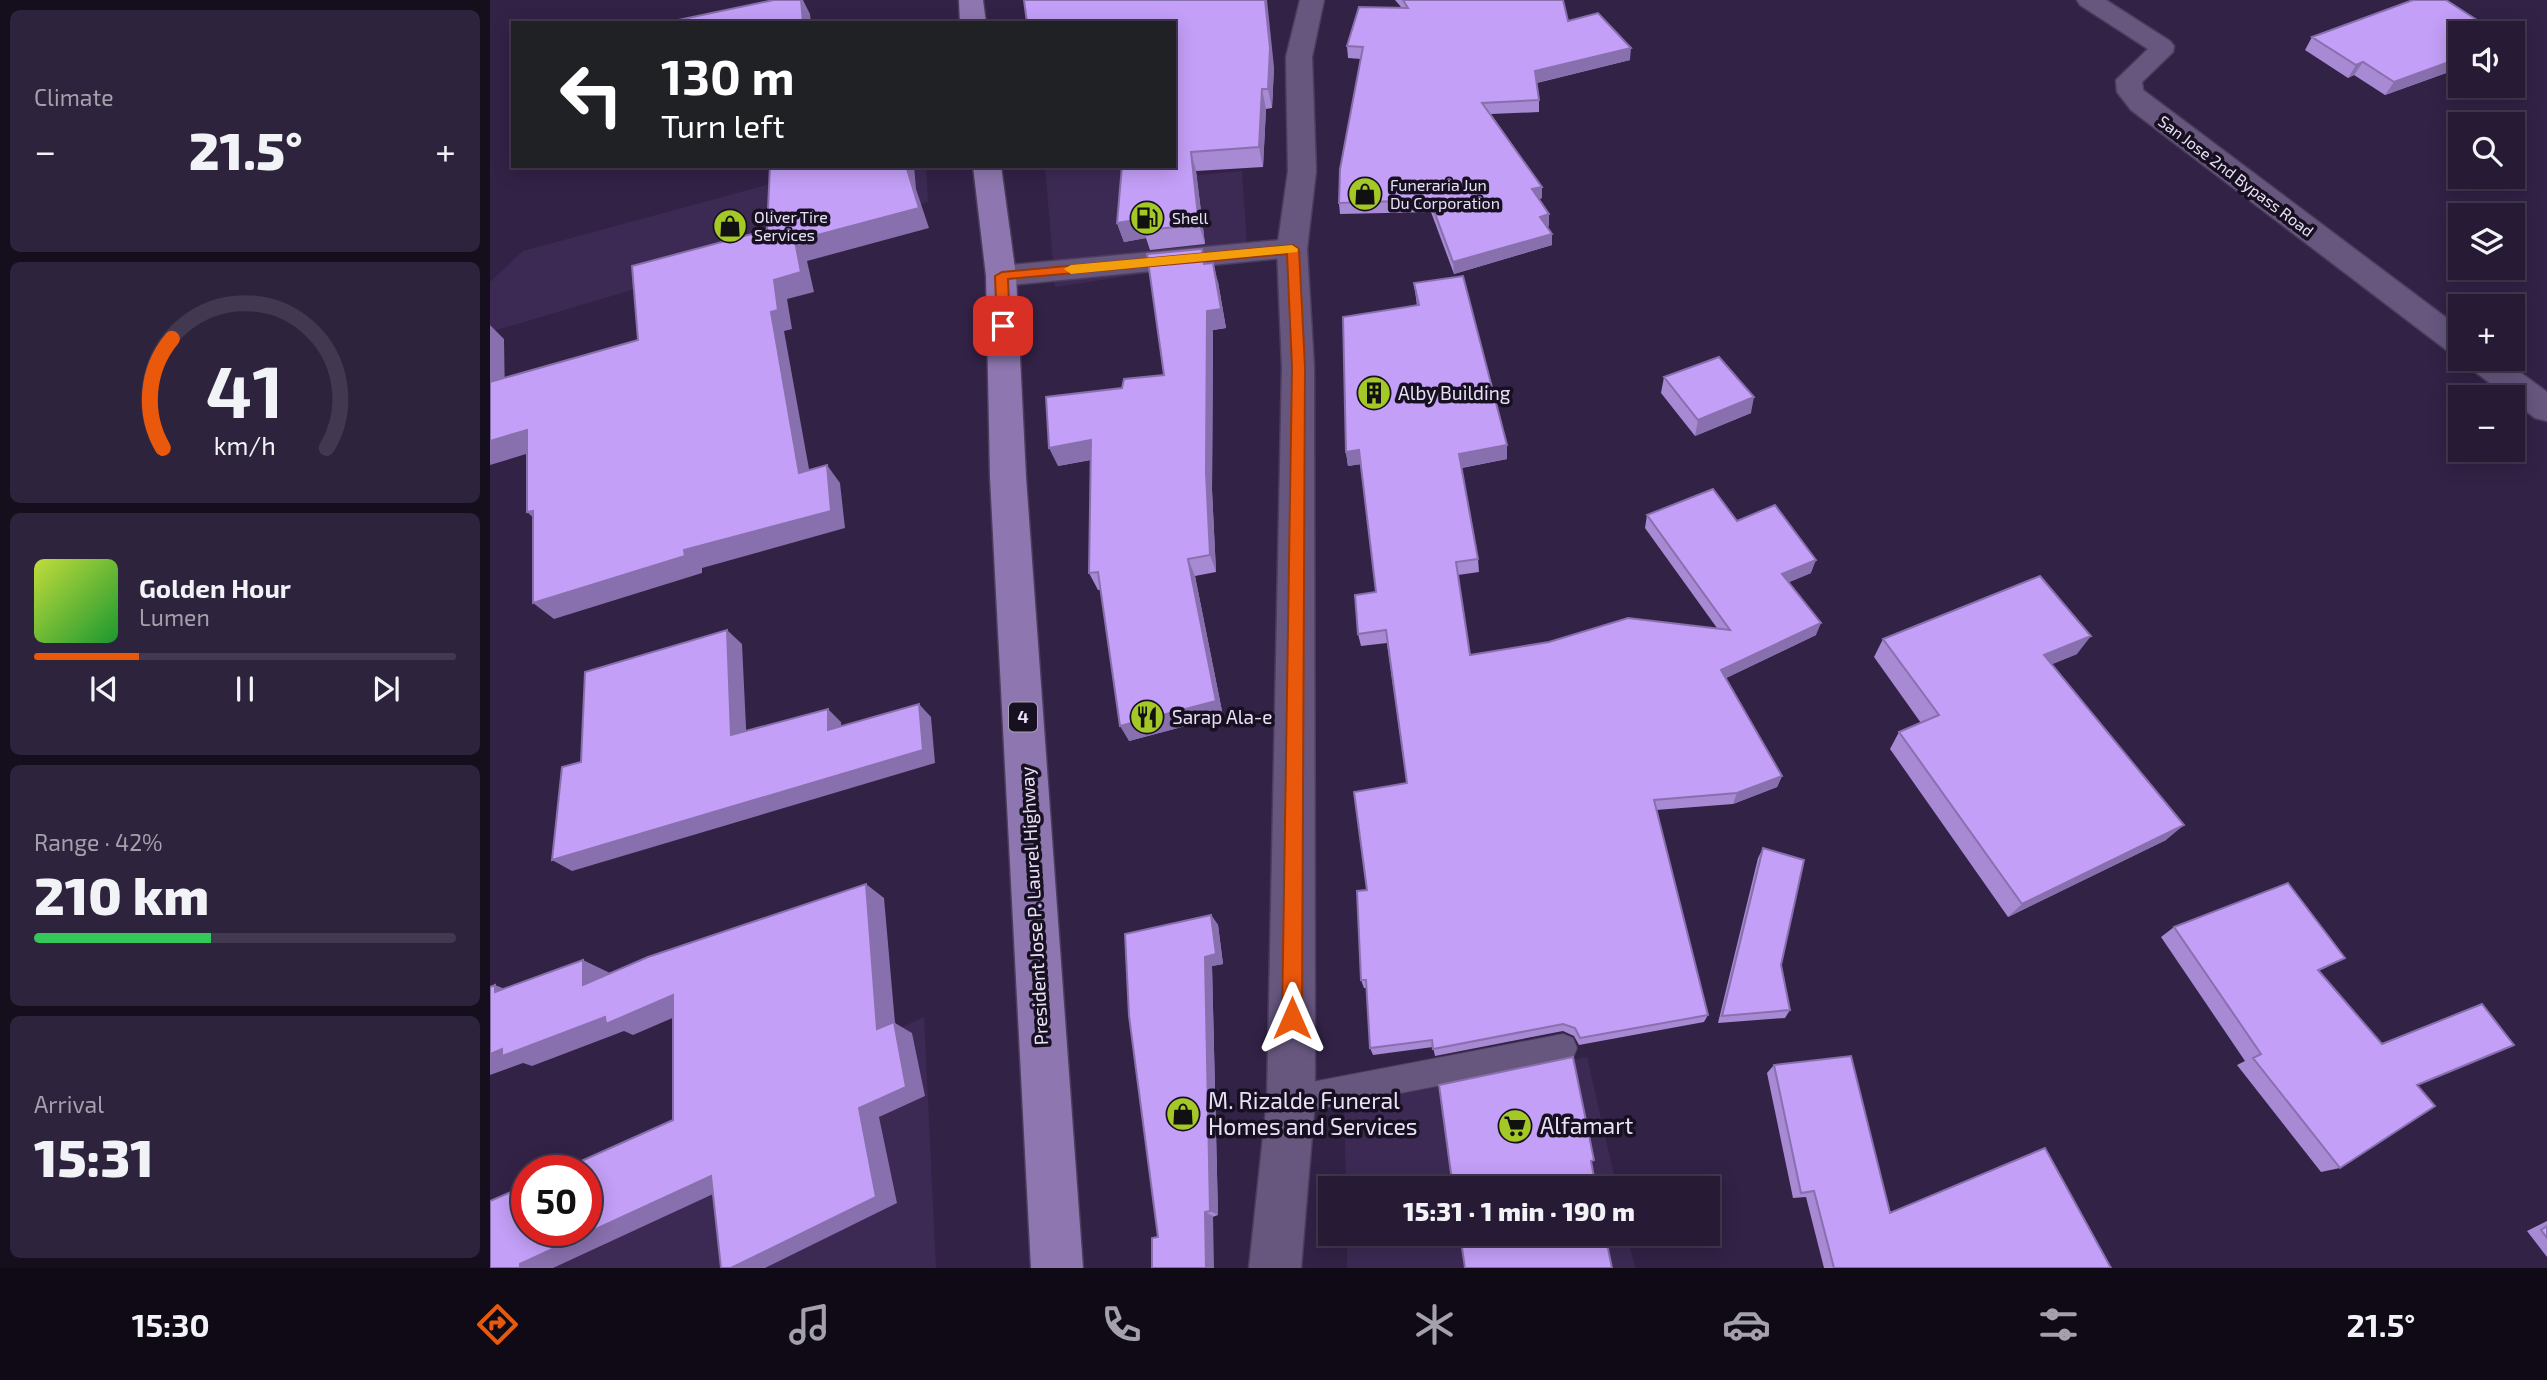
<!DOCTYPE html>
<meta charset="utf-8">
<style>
body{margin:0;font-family:"Exo 2",sans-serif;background:#2e233c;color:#f1f3f6;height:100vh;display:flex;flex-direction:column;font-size:26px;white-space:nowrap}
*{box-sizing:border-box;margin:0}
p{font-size:23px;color:#a4a1ac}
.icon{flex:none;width:38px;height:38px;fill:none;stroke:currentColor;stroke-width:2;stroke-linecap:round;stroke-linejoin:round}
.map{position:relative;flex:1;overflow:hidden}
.panel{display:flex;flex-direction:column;gap:10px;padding:10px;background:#150e1d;width:490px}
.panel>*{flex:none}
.banner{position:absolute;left:21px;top:21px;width:665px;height:147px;border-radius:0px;box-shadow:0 4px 18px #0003,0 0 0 2px #42384f;background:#202124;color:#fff;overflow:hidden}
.tools{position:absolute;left:1958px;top:21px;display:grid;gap:14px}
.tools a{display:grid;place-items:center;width:77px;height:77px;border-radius:0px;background:#261a34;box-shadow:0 4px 18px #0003,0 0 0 2px #42384f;font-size:35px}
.speed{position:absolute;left:21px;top:1155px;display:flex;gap:14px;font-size:35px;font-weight:700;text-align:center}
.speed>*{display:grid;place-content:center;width:91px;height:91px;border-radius:50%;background:#261a34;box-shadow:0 4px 18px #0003,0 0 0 2px #42384f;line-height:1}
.speed .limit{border:10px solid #d22;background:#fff;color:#111}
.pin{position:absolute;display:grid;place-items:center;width:60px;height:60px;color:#fff;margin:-30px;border-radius:14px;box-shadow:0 4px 10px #0006}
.me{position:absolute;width:77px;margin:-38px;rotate:0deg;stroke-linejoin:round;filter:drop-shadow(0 0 5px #0008)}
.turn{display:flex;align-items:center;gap:24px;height:147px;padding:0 35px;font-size:32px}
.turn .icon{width:91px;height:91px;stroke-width:2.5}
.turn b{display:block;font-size:49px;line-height:60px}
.big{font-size:52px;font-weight:800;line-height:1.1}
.panel .widget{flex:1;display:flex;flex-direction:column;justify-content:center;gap:10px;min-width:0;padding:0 24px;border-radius:10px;background:#2e233c}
.panel .dial{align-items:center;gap:0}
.dial svg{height:182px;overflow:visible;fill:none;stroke:#42384f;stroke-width:7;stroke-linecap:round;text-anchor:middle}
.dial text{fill:#f1f3f6;stroke:none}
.song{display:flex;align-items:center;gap:21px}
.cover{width:84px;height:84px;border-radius:10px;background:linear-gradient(135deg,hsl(70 70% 55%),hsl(130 70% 35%))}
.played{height:7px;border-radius:4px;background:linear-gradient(90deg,#ea580c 25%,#42384f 25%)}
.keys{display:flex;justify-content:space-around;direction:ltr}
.heat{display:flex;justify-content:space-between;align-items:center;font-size:38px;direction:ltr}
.charge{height:10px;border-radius:5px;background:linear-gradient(90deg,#34c759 42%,#42384f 0)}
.trip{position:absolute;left:828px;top:1176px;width:402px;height:70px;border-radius:0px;background:#261a34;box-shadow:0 4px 18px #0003,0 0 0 2px #42384f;font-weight:800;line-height:70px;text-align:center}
.tab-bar{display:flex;height:112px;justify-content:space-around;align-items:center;background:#0f0a15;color:#a4a1ac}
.tab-bar .icon{width:49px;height:49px}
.tab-bar .current{color:#ea580c}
.tab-bar b{font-size:32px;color:#f1f3f6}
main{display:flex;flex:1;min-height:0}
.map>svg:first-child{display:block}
.built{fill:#3c2a54}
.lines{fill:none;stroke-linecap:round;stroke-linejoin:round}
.service-casing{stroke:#4c3d5d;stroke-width:2}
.minor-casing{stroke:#4c3d5d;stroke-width:3}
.tertiary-casing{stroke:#4c3d5d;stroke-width:3}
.secondary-casing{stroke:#4c3d5d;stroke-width:3}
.trunk-casing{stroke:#4c3d5d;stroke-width:3}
.service{fill:#67577f;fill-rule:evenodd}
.minor{fill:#67577f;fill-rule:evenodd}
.tertiary{fill:#67577f;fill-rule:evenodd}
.secondary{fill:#67577f;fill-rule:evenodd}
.trunk{fill:#8e77b0;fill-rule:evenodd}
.wall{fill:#a889d4}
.shaded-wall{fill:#886fad}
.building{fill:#c39ff7;stroke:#886fad;stroke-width:2}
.route{fill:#ea580c;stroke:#983908;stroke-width:2}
.slow{fill:#f59e0b}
.labels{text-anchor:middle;stroke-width:7;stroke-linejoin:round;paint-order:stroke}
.far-street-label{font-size:16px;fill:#e9e0f8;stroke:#171020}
.far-poi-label{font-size:16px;fill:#e9e0f8;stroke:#171020;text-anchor:start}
.shield{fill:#171020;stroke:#aaa2b7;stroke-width:2}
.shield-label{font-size:18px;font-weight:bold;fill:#e9e0f8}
.poi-label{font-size:19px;fill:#e9e0f8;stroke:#171020;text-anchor:start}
.street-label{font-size:19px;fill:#e9e0f8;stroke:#171020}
.near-poi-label{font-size:23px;fill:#e9e0f8;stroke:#171020;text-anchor:start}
</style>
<main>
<section class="panel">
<div class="widget"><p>Climate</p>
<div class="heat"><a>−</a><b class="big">21.5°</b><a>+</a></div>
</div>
<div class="widget dial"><svg viewBox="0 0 100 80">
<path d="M14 69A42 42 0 1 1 86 69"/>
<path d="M14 69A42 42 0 0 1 18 21" stroke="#ea580c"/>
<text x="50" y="56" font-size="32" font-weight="700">41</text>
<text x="50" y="72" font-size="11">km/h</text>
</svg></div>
<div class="widget">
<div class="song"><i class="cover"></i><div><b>Golden Hour</b><p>Lumen</p></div></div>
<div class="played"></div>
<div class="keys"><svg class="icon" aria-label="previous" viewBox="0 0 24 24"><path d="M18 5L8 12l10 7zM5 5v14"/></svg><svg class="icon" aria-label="pause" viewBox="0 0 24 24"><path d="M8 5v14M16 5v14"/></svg><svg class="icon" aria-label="next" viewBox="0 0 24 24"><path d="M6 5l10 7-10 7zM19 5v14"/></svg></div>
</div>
<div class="widget"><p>Range · 42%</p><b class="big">210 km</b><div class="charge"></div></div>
<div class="widget"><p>Arrival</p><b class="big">15:31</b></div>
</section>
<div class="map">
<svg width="2057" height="1268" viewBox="0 0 2057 1268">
<rect width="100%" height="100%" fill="#322246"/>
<path class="built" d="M347,166h89l2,36 -438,130v-50l33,-31z
M555,166h129l2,11 66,-6 6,87 -193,29z
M434,1017l12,251h-446v-50l37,12h59v-56z
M1097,1057l30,131h-271l-2,-86z
M857,1234h280l8,34h-288z"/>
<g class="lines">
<g class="service-casing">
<path id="service" d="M1073,1034l10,4 4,10 -4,10 -10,4 -272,52 -10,-4 -4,-10 4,-10 10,-4z"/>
</g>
<g class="minor-casing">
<path id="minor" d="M802,239l11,3 4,7 -4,7 -302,30 -11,-3 -4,-7 4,-7 11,-3z"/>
</g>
<g class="tertiary-casing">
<path id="tertiary" d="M1587,0h29l64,41 4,5 -1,6 -31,30 1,8 317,238v27l-11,-3 -318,-242 -14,-18 -1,-12 32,-31 -68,-44z
M1974,359h38l45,33v29l-12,-3 -22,-17v-4h-5l-39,-30z"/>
</g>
<g class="secondary-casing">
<path id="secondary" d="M810,0h24l-12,57 4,114 -9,78 7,118 1,733 -14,168h-52l18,-168 15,-733 -5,-118 11,-78 -2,-114z"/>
</g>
<g class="trunk-casing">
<path id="trunk" d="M469,0h24l3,23h-26z
M483,166h28l15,110 10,201 57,791h-52l-41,-791 -4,-201z"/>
</g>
<use href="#service" class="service"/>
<use href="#minor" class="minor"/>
<use href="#tertiary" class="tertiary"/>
<use href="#secondary" class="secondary"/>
<use href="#trunk" class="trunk"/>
</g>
<path class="wall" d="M905,0h168l5,21 62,39 -93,23 2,17v12l-48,2 51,73v11l-3,1 10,27 -2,1 5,7v11l-98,29 -23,-62 -91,2 -1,-11 22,-144 -13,-1 -1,-12 54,-39z
M1970,33v35l-75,27 -31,-20 -6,3 -43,-28 7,-13z
M784,67l-2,41 -6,1 -3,58 -67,4 9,73 -55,6 -4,-12 -22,4 -7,-19z
M712,249l4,15 12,18 8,46 -13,2 -1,160 4,82 -21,4 28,140 -94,25 -28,-151h-3l-9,-17 2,-113 -33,6 64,-78 42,-13z
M924,283l93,176 -45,9 16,91 1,13 -21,3 12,80 247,-27 -72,-100 2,-13 90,6 74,52 -22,9 27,53 -90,43 56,98 -5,11 -44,17 -77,6 52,205 -4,7 -125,23 -5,-9 -11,-5 -128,25 -2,-9 -60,8 -3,-7 -4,-60h-2l-3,-8 6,-90 40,-107 -20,-140 -26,3 -3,-12 18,-42 -15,-128 -13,2 -2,-14 71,-146z
M1174,377l87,36 -56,23 -34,-43z
M1393,639l194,15 -25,10 114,176 -158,77 -118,-168 9,-17 22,-9 -47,-66z
M1273,848l18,117 9,45 -5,8 -67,5 40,-165z
M721,915l7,10 5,39 -11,2 6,249 -60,22z
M1684,927l153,40 -8,4 98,114 -77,83 -19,4 -84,-107 8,-4 -84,-124z
M1284,1065l116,148 221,55h-287l-18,-71 -13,1 -26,-125z
M2057,1221v36l-20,-26z"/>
<path class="shaded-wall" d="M311,0h2l7,14 1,9h-8z
M775,0h2l7,67 -2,41 -4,-19z
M1141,48l-1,12 -95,23v-12z
M1970,58v10l-75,27 9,-13z
M1873,62l-9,13 -6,3 8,-13z
M772,89l4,20 -3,58 -4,-20z
M701,152l5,19 9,73 -6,-19z
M416,166h8l2,23 13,39 -122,33 7,31 -27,7 5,30 -8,2 29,160 -14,-18 -28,-161 3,-32 21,-39 111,-72z
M1052,187v11l-10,3v-12z
M1059,214v12l-9,3v-12z
M652,219l4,19 -22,4 -7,-19z
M1062,234v11l-98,29 -1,-12z
M723,263l5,19 8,46 -13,2 -1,160 4,82 -6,-17 -4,-83 1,-161z
M0,325l14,14 1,63 -15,-14z
M1264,397l-3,16 -56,23 3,-16z
M37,430l19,18 -56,17v-24z
M601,440l8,18 -41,8 -9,-18z
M1017,445v14l-47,9 -1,-14z
M869,450l2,14 -13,2 -2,-14z
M337,465l13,18 5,45 -143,40v5l-148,46 -21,-16 151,-53z
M43,511l14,19 -20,-18z
M698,559l7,17 28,140 -94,25 -9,-15z
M1326,560l-5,13 -33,14 4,-13z
M1331,623l-5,12 -98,47 3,-12z
M237,630l15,14 5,104 -16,-13z
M1601,636l-14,18 -46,19 13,-18z
M429,704l12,13 4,46 -363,108 -20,-11z
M338,709l13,13 1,21 -14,-13z
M1292,776l-5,11 -44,17 4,-11z
M1694,825l-18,15 -158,77 14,-13z
M376,884l18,14 11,125 17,10 13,63 -46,21 18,86 -132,65h-34l128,-160 18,-79z
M721,915l7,10 5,39 -11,2 6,249 -8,-4 -5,-254z
M93,960l27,13v23l-27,-11z
M5,985l30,12 -30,-5z
M183,995l25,12 -65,28 -9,-4 -92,35 -9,-3 -33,12v-21z
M221,1176l26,7 -184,85h-33v-4z
M715,1212l8,4 1,52h-8z"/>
<path class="building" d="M284,0h27l2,23h-139z
M534,0h241l5,48 -2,41h-6l-3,58 -68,5 8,73 -55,5 -2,-11 -25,4 5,-57h52v-143h-147z
M913,0h160l5,21 30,-8 33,35 -96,23 4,29 -57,3 60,84 -10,2 17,25 -9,3 12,17 -99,28 -23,-62 -91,3 1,-34 23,-122 -16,-1 12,-39 49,1z
M1923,0h33l51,33h-37v25l-66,24 -31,-20 -7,3 -44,-28z
M280,166h136l13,42 -124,33 6,31 -27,8 4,30 -7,2 28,161 28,-8 4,46 -147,39 1,6 -152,47v-92l-6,1v-82l-37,11v-59l148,-42 -6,-74 135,-36z
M712,249l2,15 9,-1 8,46 -14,2 -1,161 4,83 -22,4 28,142 -96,25 -22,-154 -9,1 2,-133 -42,8 -3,-51 76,-9 2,-9 40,-4 -17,-121z
M973,276l44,169 -48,9 19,105 -22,3 14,93 79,-13 79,-24 102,12 -83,-115 66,-26 24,32 38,-16 41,55 -34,14 39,49 -100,47 61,106 -45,17 -83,7 54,215 -128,23 -5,-10 -12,-4 -130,25 -1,-9 -62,8 -4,-68h-5l-4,-89 10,-1 -13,-98 53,-9 -21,-153 -28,4 -3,-39 21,-3 -17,-142 -13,2 -3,-135 76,-12 -5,-22z
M1229,357l35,40 -56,23 -34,-43z
M1550,576l51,60 -47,19 140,170 -162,79 -123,-172 40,-17 -56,-76z
M237,630l4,105 97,-26v21l91,-26 4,46 -371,110 10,-93 19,-5 4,-90z
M1273,848l41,12 -23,105 9,45 -68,6z
M1798,883l57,75 -27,12 64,74 100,-40 32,41 -97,40 18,21 -95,62 -87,-110 8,-4 -87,-127z
M376,884l11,145 17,-7 12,65 -47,21 17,89 -145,71h-10l-10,-92 -191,88v4h-30v-67l37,-16v45h59v-59h-27l114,-51v-125l-67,29 -1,-7 -103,39v-7l-12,5v-67l5,-2v7l88,-32v25l65,-28z
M721,915l5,39 -11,3 5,254 -5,1 1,56h-54v-30l6,-1 -29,-221 -4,-82z
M1361,1056l39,157 155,-65 66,120h-277l-20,-77 -13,2 -27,-128z
M1083,1057l21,103 -3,1 5,27h-143l-14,-103z
M2057,1226v12l-6,-8z
M970,1234h145l7,34h-147z"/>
<path class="route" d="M803,245l6,4 6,118 -3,651 -3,7 -7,3 -7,-3 -3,-7 10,-651 -5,-113 -279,25 2,47 -7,5 -6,-5 -2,-50 7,-4z"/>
<path class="slow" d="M802,245l6,4 -1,3 -226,22 -7,-5 7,-4z"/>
<defs>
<g id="shop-disc" transform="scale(1.75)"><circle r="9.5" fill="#a4c825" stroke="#171020"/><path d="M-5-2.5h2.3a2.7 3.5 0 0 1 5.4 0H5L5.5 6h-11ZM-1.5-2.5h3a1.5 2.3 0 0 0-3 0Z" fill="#111"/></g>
<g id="fuel-disc" transform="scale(1.75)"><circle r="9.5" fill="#a4c825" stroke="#171020"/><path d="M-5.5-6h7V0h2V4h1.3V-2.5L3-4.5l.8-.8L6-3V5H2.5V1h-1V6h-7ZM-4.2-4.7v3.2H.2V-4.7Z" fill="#111"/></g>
<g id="building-disc" transform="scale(1.75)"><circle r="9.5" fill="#a4c825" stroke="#171020"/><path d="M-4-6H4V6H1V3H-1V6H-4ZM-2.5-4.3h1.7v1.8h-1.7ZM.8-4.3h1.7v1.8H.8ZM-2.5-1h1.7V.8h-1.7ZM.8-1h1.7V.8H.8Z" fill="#111"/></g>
<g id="restaurant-disc" transform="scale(1.75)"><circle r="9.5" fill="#a4c825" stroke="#171020"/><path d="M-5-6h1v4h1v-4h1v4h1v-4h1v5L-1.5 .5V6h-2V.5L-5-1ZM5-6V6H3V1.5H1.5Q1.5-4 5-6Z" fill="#111"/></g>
<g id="supermarket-disc" transform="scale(1.75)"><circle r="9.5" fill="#a4c825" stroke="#171020"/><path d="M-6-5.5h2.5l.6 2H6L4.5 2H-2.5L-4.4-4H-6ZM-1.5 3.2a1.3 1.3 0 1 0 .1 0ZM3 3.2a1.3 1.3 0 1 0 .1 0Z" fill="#111"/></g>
</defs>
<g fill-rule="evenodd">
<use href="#shop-disc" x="875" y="194"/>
<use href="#fuel-disc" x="657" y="218"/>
<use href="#shop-disc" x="240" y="226"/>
<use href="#building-disc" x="884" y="393"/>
<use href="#restaurant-disc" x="657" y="717"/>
<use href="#shop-disc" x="693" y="1114"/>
<use href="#supermarket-disc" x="1025" y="1126"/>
</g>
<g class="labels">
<g class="far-street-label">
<text transform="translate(1746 176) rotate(37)" y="6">San Jose 2nd Bypass Road</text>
</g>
<g class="far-poi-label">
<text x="900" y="191">Funeraria Jun<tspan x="900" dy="18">Du Corporation</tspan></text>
<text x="264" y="223">Oliver Tire<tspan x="264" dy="18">Services</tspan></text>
<text x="682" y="224">Shell</text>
</g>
<rect class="shield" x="519" y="702.5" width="28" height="29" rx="5"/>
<g class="shield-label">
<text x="533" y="723">4</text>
</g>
<g class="poi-label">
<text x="908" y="400">Alby Building</text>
<text x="682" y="724">Sarap Ala-e</text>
</g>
<g class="street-label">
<text transform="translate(544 906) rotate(-93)" y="7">President Jose P. Laurel Highway</text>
</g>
<g class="near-poi-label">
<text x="718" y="1109">M. Rizalde Funeral<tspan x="718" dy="26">Homes and Services</tspan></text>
<text x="1050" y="1134">Alfamart</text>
</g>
</g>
</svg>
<div class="tools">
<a><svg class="icon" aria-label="sound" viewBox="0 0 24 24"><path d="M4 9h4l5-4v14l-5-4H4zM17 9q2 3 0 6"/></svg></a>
<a><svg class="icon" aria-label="search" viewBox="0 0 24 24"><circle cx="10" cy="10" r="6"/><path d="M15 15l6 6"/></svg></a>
<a><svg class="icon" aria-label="layers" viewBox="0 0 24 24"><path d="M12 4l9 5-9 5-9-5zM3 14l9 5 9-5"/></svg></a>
<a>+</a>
<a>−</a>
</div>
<div class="speed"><div class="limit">50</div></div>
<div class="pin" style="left:513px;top:326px;background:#d93025"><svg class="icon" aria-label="arrive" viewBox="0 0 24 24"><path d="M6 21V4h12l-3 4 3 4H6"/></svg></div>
<svg class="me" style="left:802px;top:1018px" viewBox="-20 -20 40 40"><path d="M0-17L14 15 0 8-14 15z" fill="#ea580c" stroke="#fff" stroke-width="4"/></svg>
<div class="trip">15:31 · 1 min · 190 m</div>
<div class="banner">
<div class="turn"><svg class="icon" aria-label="left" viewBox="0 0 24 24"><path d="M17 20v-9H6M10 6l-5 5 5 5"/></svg><div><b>130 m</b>Turn left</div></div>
</div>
</div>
</main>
<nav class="tab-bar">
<b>15:30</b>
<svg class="icon current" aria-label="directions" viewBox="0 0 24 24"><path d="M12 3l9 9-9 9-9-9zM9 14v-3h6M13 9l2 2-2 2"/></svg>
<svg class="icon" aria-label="music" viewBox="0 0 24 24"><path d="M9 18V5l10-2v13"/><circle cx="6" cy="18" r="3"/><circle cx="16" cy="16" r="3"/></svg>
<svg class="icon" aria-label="phone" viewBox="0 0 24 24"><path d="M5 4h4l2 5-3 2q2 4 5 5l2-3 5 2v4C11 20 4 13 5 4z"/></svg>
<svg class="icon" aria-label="climate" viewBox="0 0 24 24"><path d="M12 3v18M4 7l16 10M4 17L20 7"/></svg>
<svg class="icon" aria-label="car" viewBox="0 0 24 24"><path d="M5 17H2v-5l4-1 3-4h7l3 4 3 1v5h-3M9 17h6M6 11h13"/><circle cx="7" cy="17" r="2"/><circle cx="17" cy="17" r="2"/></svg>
<svg class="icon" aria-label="filters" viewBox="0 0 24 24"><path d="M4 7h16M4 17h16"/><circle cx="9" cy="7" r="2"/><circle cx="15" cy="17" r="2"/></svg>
<b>21.5°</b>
</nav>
